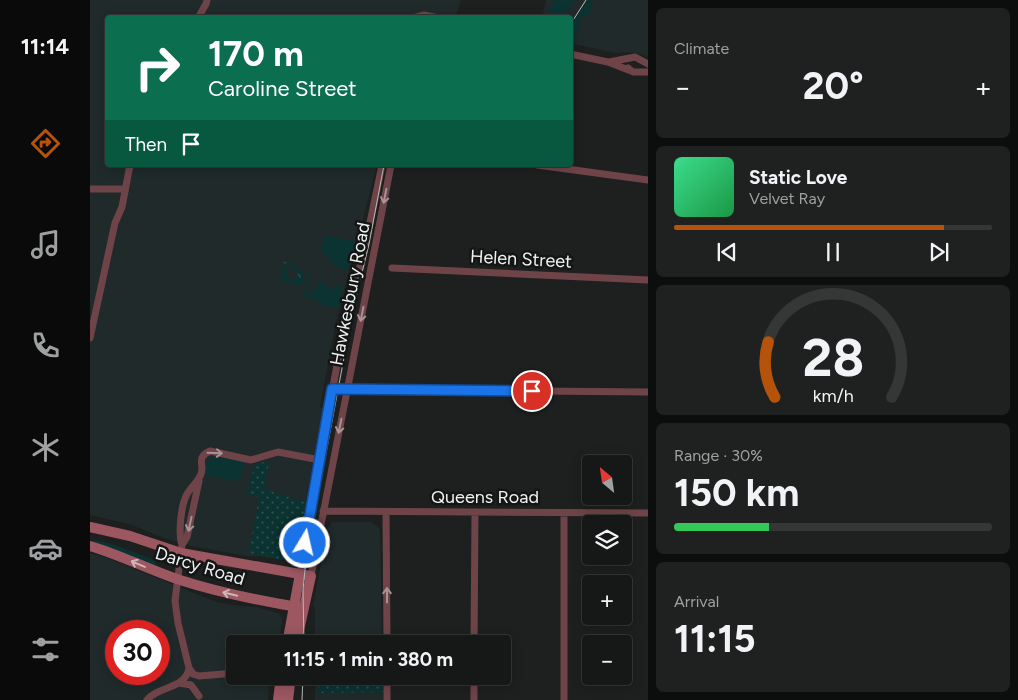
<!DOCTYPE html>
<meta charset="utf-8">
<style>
body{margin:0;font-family:Figtree,sans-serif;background:#1f2120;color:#f1f3f6;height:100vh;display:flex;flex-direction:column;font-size:19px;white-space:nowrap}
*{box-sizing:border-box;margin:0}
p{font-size:16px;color:#9ea0a1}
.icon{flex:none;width:28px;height:28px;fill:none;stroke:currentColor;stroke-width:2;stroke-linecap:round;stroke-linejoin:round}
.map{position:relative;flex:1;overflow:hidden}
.details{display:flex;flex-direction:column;gap:8px;padding:8px;background:#0c0d0d;width:370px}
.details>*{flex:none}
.banner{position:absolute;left:15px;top:15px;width:468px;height:152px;border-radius:5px;box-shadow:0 2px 12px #0003,0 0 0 1px #353736;background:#0b6e4f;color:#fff;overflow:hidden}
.needle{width:32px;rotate:331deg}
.controls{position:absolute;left:492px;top:455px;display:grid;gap:10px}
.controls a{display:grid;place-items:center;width:50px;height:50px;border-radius:5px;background:#161817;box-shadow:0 2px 12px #0003,0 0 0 1px #353736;font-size:25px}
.speed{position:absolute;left:15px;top:620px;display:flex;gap:10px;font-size:25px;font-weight:700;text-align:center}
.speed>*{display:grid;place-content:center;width:65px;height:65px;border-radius:50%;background:#161817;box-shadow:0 2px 12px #0003,0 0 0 1px #353736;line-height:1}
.speed .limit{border:8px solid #d22;background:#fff;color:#111}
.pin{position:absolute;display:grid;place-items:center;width:42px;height:42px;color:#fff;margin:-21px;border:2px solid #fff;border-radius:50%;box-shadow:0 1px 5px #0007}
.me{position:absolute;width:55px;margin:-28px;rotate:9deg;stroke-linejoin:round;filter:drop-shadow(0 0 4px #0008)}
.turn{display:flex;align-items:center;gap:18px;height:105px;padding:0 20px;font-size:22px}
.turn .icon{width:65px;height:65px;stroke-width:2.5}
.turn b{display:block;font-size:35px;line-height:42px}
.then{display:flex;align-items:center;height:48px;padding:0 20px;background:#0003;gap:10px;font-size:19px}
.big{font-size:38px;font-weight:700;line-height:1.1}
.details .widget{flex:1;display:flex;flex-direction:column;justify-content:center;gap:8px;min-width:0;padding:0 18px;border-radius:8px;background:#1f2120}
.details .dial{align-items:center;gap:0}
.dial svg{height:130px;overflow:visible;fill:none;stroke:#353736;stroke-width:7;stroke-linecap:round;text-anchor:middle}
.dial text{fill:#f1f3f6;stroke:none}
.song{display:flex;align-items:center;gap:15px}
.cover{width:60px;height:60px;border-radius:8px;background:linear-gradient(135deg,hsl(150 70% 55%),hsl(140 70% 35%))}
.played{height:5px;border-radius:2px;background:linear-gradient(90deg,#b45309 85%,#353736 85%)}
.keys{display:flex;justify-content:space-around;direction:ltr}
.heat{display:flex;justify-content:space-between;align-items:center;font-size:28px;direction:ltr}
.charge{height:8px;border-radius:4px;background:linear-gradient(90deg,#34c759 30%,#353736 0)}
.trip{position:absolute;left:136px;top:635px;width:285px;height:50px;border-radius:5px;background:#161817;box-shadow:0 2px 12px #0003,0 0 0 1px #353736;font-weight:700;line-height:50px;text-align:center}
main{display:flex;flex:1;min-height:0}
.menu{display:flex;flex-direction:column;width:90px;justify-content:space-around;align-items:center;background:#090a09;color:#9ea0a1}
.menu .icon{width:35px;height:35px}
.menu .on{color:#b45309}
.menu b{font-size:22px;color:#f1f3f6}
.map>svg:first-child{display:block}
.built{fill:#202a2a;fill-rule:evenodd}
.green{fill:#0b3332}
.forest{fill:url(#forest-crowns)}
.park{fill:url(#park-dots)}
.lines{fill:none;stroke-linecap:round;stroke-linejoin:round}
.street{stroke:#6f4449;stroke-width:7}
.secondary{stroke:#9c5761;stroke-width:10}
.tram{stroke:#b9bcbb;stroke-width:1}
.oneway{stroke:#a99295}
.oneway2{stroke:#ceb4b8}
.route-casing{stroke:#114b97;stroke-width:12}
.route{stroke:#1a73e8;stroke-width:9}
.labels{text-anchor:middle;stroke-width:5;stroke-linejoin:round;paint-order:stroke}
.street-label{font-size:18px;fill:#f0f2f2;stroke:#141616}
</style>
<main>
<nav class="menu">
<b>11:14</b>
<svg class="icon on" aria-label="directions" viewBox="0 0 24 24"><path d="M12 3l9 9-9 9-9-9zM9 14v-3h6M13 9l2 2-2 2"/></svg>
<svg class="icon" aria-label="music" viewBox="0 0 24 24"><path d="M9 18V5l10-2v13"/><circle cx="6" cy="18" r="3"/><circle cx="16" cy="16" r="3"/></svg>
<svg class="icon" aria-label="phone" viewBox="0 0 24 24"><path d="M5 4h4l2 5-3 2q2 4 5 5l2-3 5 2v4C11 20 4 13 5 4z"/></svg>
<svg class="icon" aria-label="climate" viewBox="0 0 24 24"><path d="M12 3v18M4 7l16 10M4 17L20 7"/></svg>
<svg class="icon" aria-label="car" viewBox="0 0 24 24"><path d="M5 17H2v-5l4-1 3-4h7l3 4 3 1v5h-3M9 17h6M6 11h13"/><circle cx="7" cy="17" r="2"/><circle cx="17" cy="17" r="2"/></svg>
<svg class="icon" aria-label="filters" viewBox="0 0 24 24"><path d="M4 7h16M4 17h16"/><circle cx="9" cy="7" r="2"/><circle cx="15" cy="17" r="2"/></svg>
</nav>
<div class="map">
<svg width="558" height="700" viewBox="0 0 558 700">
<defs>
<pattern id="forest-crowns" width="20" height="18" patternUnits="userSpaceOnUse" patternTransform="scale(1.25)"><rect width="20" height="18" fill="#0b3332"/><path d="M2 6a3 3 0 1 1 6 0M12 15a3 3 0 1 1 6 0" fill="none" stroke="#2f5150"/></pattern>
<pattern id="park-dots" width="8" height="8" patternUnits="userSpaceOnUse" patternTransform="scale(1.25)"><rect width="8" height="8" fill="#0b3332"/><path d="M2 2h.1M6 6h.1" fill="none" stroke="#2f5150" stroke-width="1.8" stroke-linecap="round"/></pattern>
</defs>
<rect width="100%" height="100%" fill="#1d201f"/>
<path class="built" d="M0,0h371l-4,13 -8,5 -30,-6 -12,6h-299v147h269l-41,157 -16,85 3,1 -27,145 -8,8 -27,-5h-15l-54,-10 -25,-7 -38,-15 -39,-9z
M456,0h102v57l-4,-2 -14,-3 -15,1 -45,-10v-25h-28z
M242,522h39l7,5 2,4 2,113h-67v-37l-2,-1 15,-79z
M0,553l17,5 109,44 23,4 18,1 23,7 2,8 -4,22h-43v32h34l-1,24h-178zM26,631h43v43h-43z
M225,676h68v24h-68z"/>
<path class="green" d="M465,0h19l-11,16 -14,1 2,-11z
M498,0h4l-3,15 -8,1 -7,30 -4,-1v-17z
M234,235l32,7 -6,24 -6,4 -13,-7 -5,-8 -5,-4z
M219,272l2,1 -4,21h5l8,-13 13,9 5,-6c7,6 3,15 1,24l-16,-3 -10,-7 -9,-2z
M126,456l27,4c3,7 -1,18 -8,21l-29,-6c-4,-10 2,-16 10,-19z
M1,539l24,6 42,16 -3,6 -52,-21z"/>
<path class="forest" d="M194,260l2,1 1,15 4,3 4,1 3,-5c-2,-6 -7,-7 -11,-12l2,-1 11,7 4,6 -2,9 -4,1 -18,-4z"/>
<path class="park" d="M179,461l-5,28 42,14 -10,50 -2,6 -6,2 -39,-8 10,-56 -12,-3 8,-30z
M228,678h65v14l-65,1z"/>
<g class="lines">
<path class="street" d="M108,18l8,-14 1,-4
M323,18l11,-3 15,3
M480,54l38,8 23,9
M519,62l26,-5 13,7
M538,68l5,4h15
M447,165l111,15
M0,189h35
M302,268l256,12
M0,338l25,-115 7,-16 8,-42
M243,389l315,3
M233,511l325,2
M296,512l1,132
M92,545l5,-8 12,-56
M210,574l14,-86 33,-176 16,-56 19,-91
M221,576l80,-411
M384,644l1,-132
M145,673l-36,3 -6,-2 -4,-6 -11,-45 -3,-22 7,-56c-4,-12 -1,-40 5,-51 4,-7 11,-12 14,-20 4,-9 -6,-16 9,-23l41,9 27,-8 42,8
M297,676v24
M89,683l12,2 8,11
M57,700c11,-14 39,-11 42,-32
M384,700v-24
M474,700v-187"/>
<path class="secondary" d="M0,527l40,9 51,17 130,23 -15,68
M0,546c31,9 59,24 90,34 40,13 81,21 123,28
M197,644l13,-70
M188,700l3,-24
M198,700l3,-24"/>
<path class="tram" d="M480,25l16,-25
M214,644l-1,-54 3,-31 47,-249 16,-66 15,-79
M212,700l1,-24"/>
</g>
<defs><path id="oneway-shaft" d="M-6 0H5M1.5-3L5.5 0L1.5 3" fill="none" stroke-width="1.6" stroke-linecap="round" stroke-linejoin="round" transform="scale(1.25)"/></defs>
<g class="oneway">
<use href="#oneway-shaft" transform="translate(295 196) rotate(101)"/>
<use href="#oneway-shaft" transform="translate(272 314) rotate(101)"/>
<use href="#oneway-shaft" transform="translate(250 426) rotate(101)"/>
<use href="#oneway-shaft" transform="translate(125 453) rotate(2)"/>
<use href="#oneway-shaft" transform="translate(100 524) rotate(102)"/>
<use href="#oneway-shaft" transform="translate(297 595) rotate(-90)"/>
</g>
<g class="oneway2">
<use href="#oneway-shaft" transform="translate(48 564) rotate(-157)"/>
<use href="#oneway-shaft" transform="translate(140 594) rotate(-167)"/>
</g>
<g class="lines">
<g class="route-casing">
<path id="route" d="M215,543l27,-154 200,2"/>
</g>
<use href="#route" class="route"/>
</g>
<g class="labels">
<g class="street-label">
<text transform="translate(431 259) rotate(3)" y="6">Helen Street</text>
<text transform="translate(260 294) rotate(-79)" y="6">Hawkesbury Road</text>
<text x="395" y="503">Queens Road</text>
<text transform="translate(110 566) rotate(17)" y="6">Darcy Road</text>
</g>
</g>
</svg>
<div class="controls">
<a><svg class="needle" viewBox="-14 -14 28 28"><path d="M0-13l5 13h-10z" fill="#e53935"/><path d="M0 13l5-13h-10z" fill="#9ea0a1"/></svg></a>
<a><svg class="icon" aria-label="layers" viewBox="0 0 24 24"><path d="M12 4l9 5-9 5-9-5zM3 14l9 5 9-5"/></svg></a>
<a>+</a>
<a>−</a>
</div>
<div class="speed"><div class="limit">30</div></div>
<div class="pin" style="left:442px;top:391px;background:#d93025"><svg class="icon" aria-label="arrive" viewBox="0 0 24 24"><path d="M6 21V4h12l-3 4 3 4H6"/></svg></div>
<svg class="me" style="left:215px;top:543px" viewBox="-20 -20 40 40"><circle r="17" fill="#1a73e8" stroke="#fff" stroke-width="3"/><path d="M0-11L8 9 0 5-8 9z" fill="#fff"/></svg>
<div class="trip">11:15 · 1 min · 380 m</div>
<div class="banner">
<div class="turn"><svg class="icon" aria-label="right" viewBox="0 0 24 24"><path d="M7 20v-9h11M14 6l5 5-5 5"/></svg><div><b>170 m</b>Caroline Street</div></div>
<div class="then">Then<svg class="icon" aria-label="arrive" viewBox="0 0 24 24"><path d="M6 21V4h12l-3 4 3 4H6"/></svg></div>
</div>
</div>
<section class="details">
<div class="widget"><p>Climate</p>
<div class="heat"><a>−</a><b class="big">20°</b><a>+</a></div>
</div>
<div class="widget">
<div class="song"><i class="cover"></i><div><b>Static Love</b><p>Velvet Ray</p></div></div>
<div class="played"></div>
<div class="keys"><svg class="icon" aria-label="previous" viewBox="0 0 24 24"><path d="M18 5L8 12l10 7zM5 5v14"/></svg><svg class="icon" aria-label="pause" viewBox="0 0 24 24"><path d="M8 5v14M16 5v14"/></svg><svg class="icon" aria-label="next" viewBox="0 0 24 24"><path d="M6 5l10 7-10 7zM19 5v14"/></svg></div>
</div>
<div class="widget dial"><svg viewBox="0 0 100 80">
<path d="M14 69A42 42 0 1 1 86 69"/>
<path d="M14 69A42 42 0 0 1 10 35" stroke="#b45309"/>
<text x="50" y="56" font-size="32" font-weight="700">28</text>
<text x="50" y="72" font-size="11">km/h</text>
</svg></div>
<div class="widget"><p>Range · 30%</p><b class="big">150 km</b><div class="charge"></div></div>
<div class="widget"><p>Arrival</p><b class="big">11:15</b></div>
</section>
</main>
